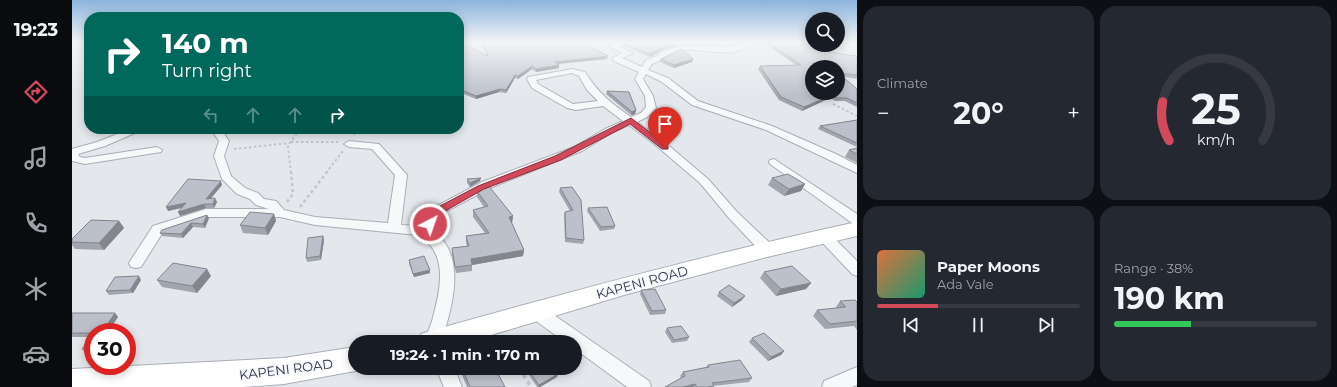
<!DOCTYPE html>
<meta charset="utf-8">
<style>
body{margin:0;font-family:Montserrat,sans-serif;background:#242831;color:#f1f3f6;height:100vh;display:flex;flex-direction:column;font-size:15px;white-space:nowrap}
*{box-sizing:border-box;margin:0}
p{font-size:13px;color:#9ea1a6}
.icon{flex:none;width:22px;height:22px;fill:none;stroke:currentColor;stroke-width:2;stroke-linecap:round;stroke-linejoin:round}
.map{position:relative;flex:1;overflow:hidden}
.sheet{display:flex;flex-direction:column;gap:6px;padding:6px;background:#0d0f14;width:480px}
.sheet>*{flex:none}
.banner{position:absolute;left:12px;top:12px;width:380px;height:122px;border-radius:16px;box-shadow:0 2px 10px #0003;background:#00695c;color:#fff;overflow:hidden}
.buttons{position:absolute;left:733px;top:12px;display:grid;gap:8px}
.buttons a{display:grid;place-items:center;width:40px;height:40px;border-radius:50%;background:#171b24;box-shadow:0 2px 10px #0003;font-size:20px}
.speed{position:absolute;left:12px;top:323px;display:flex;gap:8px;font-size:20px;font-weight:700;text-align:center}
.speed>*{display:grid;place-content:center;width:52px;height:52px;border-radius:50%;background:#171b24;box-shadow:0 2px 10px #0003;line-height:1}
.speed .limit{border:6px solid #d22;background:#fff;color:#111}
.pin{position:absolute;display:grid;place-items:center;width:34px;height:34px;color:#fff;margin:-41px -17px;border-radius:50% 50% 50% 0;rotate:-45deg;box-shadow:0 0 4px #0007}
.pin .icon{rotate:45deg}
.me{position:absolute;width:44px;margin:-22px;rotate:41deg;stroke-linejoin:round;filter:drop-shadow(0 0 3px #0008)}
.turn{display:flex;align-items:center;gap:14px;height:84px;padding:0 12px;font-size:18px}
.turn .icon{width:52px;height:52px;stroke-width:2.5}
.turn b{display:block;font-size:28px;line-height:34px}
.lanes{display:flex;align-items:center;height:38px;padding:0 12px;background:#0003;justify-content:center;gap:20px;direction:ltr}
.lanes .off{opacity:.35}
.big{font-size:30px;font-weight:700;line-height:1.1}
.sheet .widget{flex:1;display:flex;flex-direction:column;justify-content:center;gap:6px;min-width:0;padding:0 14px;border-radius:16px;background:#242831}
.sheet .dial{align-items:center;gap:0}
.dial svg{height:104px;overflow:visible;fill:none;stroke:#363941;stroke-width:7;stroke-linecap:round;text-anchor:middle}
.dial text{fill:#f1f3f6;stroke:none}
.song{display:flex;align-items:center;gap:12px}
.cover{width:48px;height:48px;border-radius:6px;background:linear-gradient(135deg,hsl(20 70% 55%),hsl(160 70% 35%))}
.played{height:4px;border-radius:2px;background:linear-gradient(90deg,#d1495b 30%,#363941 30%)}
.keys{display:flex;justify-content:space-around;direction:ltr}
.heat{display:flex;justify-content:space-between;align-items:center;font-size:22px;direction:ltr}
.charge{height:6px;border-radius:3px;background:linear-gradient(90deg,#34c759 38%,#363941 0)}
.sheet .tiles{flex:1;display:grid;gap:6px;grid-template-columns:repeat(2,1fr)}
.trip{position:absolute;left:276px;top:335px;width:234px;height:40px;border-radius:20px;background:#171b24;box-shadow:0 2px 10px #0003;font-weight:700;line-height:40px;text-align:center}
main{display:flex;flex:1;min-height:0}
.tab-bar{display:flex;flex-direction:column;width:72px;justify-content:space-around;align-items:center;background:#090b0e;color:#9ea1a6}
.tab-bar .icon{width:28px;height:28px}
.tab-bar .on{color:#d1495b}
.tab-bar b{font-size:18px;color:#f1f3f6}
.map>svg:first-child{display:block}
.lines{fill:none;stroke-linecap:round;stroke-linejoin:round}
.minor-casing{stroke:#a9aeb7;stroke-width:2}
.secondary-casing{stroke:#a9aeb7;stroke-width:2}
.path-far3{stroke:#c2c5cb;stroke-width:1.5;stroke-dasharray:2 2;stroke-linecap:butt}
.path-far2{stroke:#c2c5cb;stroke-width:2;stroke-dasharray:2.5 2.5;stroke-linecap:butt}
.path-far1{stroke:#c2c5cb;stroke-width:2.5;stroke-dasharray:3 3;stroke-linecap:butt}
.path{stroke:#c2c5cb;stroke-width:3.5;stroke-dasharray:4 4;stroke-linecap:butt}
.minor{fill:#f7f8fa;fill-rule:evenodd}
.secondary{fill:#fff;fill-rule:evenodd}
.wall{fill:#a1a5ae}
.shaded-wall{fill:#83868d}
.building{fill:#bbc0ca;stroke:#83868d}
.route{fill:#d1495b;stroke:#882f3b}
.labels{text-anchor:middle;stroke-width:3;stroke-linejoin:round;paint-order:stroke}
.near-street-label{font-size:13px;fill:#2b3445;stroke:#f4f6f9}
</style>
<main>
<nav class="tab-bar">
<b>19:23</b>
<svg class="icon on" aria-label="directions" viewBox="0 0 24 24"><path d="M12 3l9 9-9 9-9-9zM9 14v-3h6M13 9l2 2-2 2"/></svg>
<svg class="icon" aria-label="music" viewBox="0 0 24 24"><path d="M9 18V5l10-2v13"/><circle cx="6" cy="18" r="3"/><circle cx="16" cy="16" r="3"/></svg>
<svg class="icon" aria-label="phone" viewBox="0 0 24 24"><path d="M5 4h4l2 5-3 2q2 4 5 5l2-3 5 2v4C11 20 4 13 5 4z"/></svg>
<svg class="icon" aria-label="climate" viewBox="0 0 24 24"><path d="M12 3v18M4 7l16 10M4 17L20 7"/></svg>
<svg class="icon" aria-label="car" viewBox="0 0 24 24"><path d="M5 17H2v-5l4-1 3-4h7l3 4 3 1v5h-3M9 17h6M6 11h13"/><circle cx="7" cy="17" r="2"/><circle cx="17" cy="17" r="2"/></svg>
</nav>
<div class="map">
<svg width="785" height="387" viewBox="0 0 785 387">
<rect width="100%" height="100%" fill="#e4e7ec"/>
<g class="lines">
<g class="minor-casing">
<path id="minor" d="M548,42l7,1 -8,3 14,7 -11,5 20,9 4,-7 11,-4 8,-6 18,-4 53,1 8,-5h7c-13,19 -49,6 -68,8 -14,2 -19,9 -31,14l-4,6 20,8 30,23 74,25 64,28 21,11v8l-91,-43 -74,-25 -30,-23 -16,-8 -3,5 10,17 3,12 -9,9 -10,5 24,17 47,40 29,33 35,33 2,4 -2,4 -5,1 -5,-1 -33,-35 -29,-35 -47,-40 -24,-18 -18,8 -29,18 -92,37 -43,23 -8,7 -8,13c30,16 25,57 18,84 -2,9 -6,18 -6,27h-18c1,-7 5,-14 7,-21 8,-29 18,-68 -14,-86l-103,-10 -35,-8h-73l-44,15 -22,35 -5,1 -5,-1 -2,-4 24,-37 53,-17h63l-13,-4 -6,-6 -13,-5 -15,-15 -8,-23 5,-15 -8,-12h10l8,12 -5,15 7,20 14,12 13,5 6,6 12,2 8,9 31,7 73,6 7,-48 -23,-26 -23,-2 -5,-3 5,-3 30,3 28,31 -6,50 20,1 10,-14 8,-7 43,-23 92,-35 31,-18 18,-8 -20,-15 -27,4 -9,-2 -35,-20 -5,-9 1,-2 44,-8 13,3c14,22 25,30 46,45l10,-4 5,-6 -1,-11 -10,-17 4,-7 -25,-11 -2,-3 11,-5 -15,-7zM500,73l7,3 8,14 11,11 -25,3 -35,-20 -2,-4z
M58,129h14l-39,17 -27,8 2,3 5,1 72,-11 5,3 -1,2 -76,12 -13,-3v-12l25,-7z
M702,159l83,55v10l-5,-1 -82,-59 -1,-2 1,-2z
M752,231l5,2 28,28v15l-5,-2 -33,-35 -2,-3 2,-3z
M463,304l6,2 108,75 2,6h-24l-52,-38v-7h-10l-36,-26 -2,-5 2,-5z
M785,367v18l-5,2h-30l2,-6z
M364,368h18l8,19h-18z"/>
</g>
<g class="secondary-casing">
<path id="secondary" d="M785,222v14l-90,21 -143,38 -156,47h-51l4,-8 9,-3c142,-40 283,-78 427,-109z
M283,347v21h8l-8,3 -71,13 -41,3h-171v-18l212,-11z"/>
</g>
<path class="path-far3" d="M727,42l13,2
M742,45l43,9"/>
<path class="path-far2" d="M761,104l24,12
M282,135l4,-6
M219,142h47
M162,149l56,-6
M219,173l-3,-27 12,-17
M254,173l17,-22"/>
<path class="path-far1" d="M215,202l6,-8 -2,-22
M228,207l27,-35"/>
<path class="path" d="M447,368l12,19"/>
<use href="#minor" class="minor"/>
<use href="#secondary" class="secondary"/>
</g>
<path class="wall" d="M387,42l28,13 -6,-13h101l26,14 -1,3 -49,5 1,4 -23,4 -4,-3 -14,10 -3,-1 -9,15 -7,-1 -23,7 -17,-7z
M696,42l89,14v23l-15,-3 15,13v18l-12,-6h-10l-5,-3 -28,13 -23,-11 -21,-31 2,-3 36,-1 -29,-20z
M551,44h53l-1,2 -10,3 -15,8 -27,-11z
M589,59h32l-1,3 -18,6 -14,-6z
M535,91l29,19 -1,4 -4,1 -25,-21z
M785,120v27l-39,-18 2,-3z
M244,129h26v2h-25z
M785,148v15l-12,-6 4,-7z
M700,178l33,6 -4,7 -17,5 -16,-11z
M395,179l13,2 -10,6 -3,-4z
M150,185l-11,13 6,4 -3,6h-8l-26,8 2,-8 -14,3z
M500,187l12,53 -1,4 -18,-2 -1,-27 1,-3 5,-1 -11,-19 1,-4z
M405,191l36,25 -1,7 12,27 -1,6 -51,9v6l-16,2 -4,-19v-6l15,-2 -1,-3v-7l19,-3 -12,-16v-7l11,-3 -7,-10z
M516,208l27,18 -1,3 -14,2 -13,-20z
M202,214l2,7 -8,14 -25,-2 -3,-8z
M135,215l2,3 -4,10 -12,-1 -10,11 -21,-2 -2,-3z
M47,221l5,7 -20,22 -29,-1 -3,-4v-6z
M251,236l1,4 -3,20 -14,2 -1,-4z
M337,260l21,10v3l-16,4 -5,-13z
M692,272l47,11 -5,6 -30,7 -16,-18z
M139,276l-14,17 -35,-6 -5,-7z
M69,280l-8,13 -24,2 -3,-4z
M569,290l25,20 -1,4 -15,1 -10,-21z
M647,292l23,8 -10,7 -15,-11z
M768,301l17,1v28l-3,-4 -29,3 -12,-13 4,-6 20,-2 -1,-1z
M0,313h43l3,4 -25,15v21h-8l-3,-4 8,-12h-18z
M595,328l22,9 -2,4 -15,2 -7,-11z
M680,338l32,13 -3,4 -13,6 -19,-19z
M636,365l44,13 -3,4 -36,4v1h-48l16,-9 -1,-2 3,-4 23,-5z
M387,368h36l10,19h-38z
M463,368h35l-12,6 -1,3 -17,10h-3l-8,-12v-4z"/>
<path class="shaded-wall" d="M604,44l-1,2 -10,3 -15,8v-3l15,-8z
M536,56l-1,3 -52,5v-2z
M621,59l-1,3 -18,6v-3z
M487,65v3l-23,4v-3z
M460,66v3l-14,10v-3z
M443,75v3l-9,15v-3z
M428,89l-1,3 -23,7v-3z
M760,95l-2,3 -28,13 2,-4z
M564,110l-1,4 -4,1 1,-3z
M308,129h13l-13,2z
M409,178l-1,3 -10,6v-4z
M149,181l1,4 -14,17 -2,-3z
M733,184l-4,7 -17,5 5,-7z
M143,198l2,4 -3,6 -1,-4z
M114,203l2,3 -20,5 -2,-4z
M132,204l2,4 -26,8 -2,-4z
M202,214l2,7 -8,14 -3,-7z
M135,215l2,3 -4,10 -2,-4z
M441,216l-1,7 -3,1v-7z
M47,221l5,7 -20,22 -5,-7z
M119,223l2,4 -10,11 -2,-4z
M251,236l1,4 -3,20 -1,-4z
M452,250l-1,6 -51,9 -1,-6z
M135,269l4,7 -14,17 -5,-7z
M358,270v3l-16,4 -1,-3z
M67,276l2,4 -8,13 -3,-3z
M739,283l-5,6 -30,7 5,-7z
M673,296l-3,4 -10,7 2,-4z
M43,313l3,4 -10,15h-6z
M712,351l-3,4 -13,6 3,-4z
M508,360l-1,3 -4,2v-3z
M492,368h6l-12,6 -1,3 -17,10h-2l1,-2 18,-13z
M623,384l-2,3h-10z"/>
<path class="building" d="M387,42h2l27,14 -6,-14h100l26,14 -53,6 4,3 -23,4 -4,-3 -14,10 -3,-1 -9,15 -6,-1 -24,7 -17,-7v-14l2,-1 -2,-1z
M555,42h47l2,2 -11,2 -15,8 -27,-10z
M696,42h42l2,2v1h1l7,6 37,5v19l-19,-2v-6h-26v26h26v-20l19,16v14l-10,-5h-10l-5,-3 -28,12 -23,-10 -21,-31 41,-1z
M610,49l11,10 -19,6 -13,-6z
M535,91l22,1 7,18 -4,2z
M785,120v23l-37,-17z
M785,148v6l-8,-4z
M716,174l17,10 -16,5 -17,-11z
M409,178l-11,5 -3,-4z
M116,179l33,2 -15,18 9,-1 -2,6h-9l-26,8 8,-9 -20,4z
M416,185l25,31 -4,1 15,33 -53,9 1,6 -17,2 -3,-19 17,-2 -3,-10 23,-3 -16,-23 15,-4 -11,-15z
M500,187l9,13 3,40 -18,-2 -1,-26 8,-2 -13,-22z
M535,207l8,19 -14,1 -13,-19z
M178,212l24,2 -9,14 -25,-3z
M135,215l-4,9 -12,-1 -10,11 -21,-1 2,-3z
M19,220l28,1 -20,22 -27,-1v-3z
M251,236l-3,20 -14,2 2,-20z
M352,256l6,14 -17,4 -4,-14z
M101,263l34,6 -15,17 -35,-6z
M720,266l19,17 -30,6 -17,-17z
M67,276l-9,14 -24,1 9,-14z
M657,285l16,11 -11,7 -15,-11z
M583,289l11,21 -14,1 -11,-21z
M783,300l2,2v19l-27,3 -13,-14 29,-3 -6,-6z
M0,313h43l-13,19h-9v1h-21z
M609,326l8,11 -15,3 -7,-12z
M692,333l20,18 -13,6 -19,-19z
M18,337h3v12h-11z
M503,354l5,6 -5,2z
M668,360l12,18 -40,5 2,3 -7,1h-10l-2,-3 -12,3h-18l20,-11 -2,-4 26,-5 -1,-2z
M390,368h33l10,19h-35z
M463,368h29l-7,4 1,2 -19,11 -10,-14z"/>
<linearGradient id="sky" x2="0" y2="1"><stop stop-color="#8bb4dd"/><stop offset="0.44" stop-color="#f3f4f6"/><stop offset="1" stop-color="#f3f4f6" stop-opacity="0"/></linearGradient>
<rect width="785" height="96" fill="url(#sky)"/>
<path class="route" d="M559,118l37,28v3h-6l-32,-25 -69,36 -77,29 -37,21 -14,16h-7l-1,-2 15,-18 38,-20 77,-30z"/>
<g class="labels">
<g class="near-street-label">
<text transform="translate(570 282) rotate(-15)" y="5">KAPENI ROAD</text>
<text transform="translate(214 369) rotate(-7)" y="5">KAPENI ROAD</text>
</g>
</g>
</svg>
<div class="buttons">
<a><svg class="icon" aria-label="search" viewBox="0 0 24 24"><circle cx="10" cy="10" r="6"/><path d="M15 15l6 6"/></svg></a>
<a><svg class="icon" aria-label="layers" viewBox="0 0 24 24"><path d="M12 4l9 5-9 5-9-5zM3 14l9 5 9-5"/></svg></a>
</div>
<div class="speed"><div class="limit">30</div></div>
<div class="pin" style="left:593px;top:148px;background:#d93025"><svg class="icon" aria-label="arrive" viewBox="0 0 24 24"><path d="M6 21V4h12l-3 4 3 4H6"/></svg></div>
<svg class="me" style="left:358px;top:224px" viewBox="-20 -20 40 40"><circle r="17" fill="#d1495b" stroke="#fff" stroke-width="3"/><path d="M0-11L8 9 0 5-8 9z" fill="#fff"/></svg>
<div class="trip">19:24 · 1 min · 170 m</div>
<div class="banner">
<div class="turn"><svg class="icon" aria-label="right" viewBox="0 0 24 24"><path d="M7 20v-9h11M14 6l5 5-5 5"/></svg><div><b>140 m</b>Turn right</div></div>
<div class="lanes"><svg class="icon off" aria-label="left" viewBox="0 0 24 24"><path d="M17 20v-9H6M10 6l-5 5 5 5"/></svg><svg class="icon off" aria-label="ahead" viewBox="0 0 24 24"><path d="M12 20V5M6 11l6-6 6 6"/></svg><svg class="icon off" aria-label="ahead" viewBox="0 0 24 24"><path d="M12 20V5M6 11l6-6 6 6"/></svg><svg class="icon" aria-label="right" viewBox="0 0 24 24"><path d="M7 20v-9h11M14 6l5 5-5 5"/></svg></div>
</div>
</div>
<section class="sheet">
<div class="tiles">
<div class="widget"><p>Climate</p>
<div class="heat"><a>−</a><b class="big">20°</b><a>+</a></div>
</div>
<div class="widget dial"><svg viewBox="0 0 100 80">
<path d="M14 69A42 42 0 1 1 86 69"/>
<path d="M14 69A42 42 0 0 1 9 39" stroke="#d1495b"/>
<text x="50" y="56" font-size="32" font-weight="700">25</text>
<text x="50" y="72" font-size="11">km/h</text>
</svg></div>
<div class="widget">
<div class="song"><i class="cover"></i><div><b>Paper Moons</b><p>Ada Vale</p></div></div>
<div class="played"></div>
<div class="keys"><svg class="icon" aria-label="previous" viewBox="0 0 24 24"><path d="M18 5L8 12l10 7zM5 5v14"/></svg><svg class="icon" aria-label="pause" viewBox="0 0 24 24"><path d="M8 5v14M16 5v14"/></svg><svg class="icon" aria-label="next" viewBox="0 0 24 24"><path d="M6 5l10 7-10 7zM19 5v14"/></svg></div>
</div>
<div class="widget"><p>Range · 38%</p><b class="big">190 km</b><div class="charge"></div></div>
</div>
</section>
</main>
